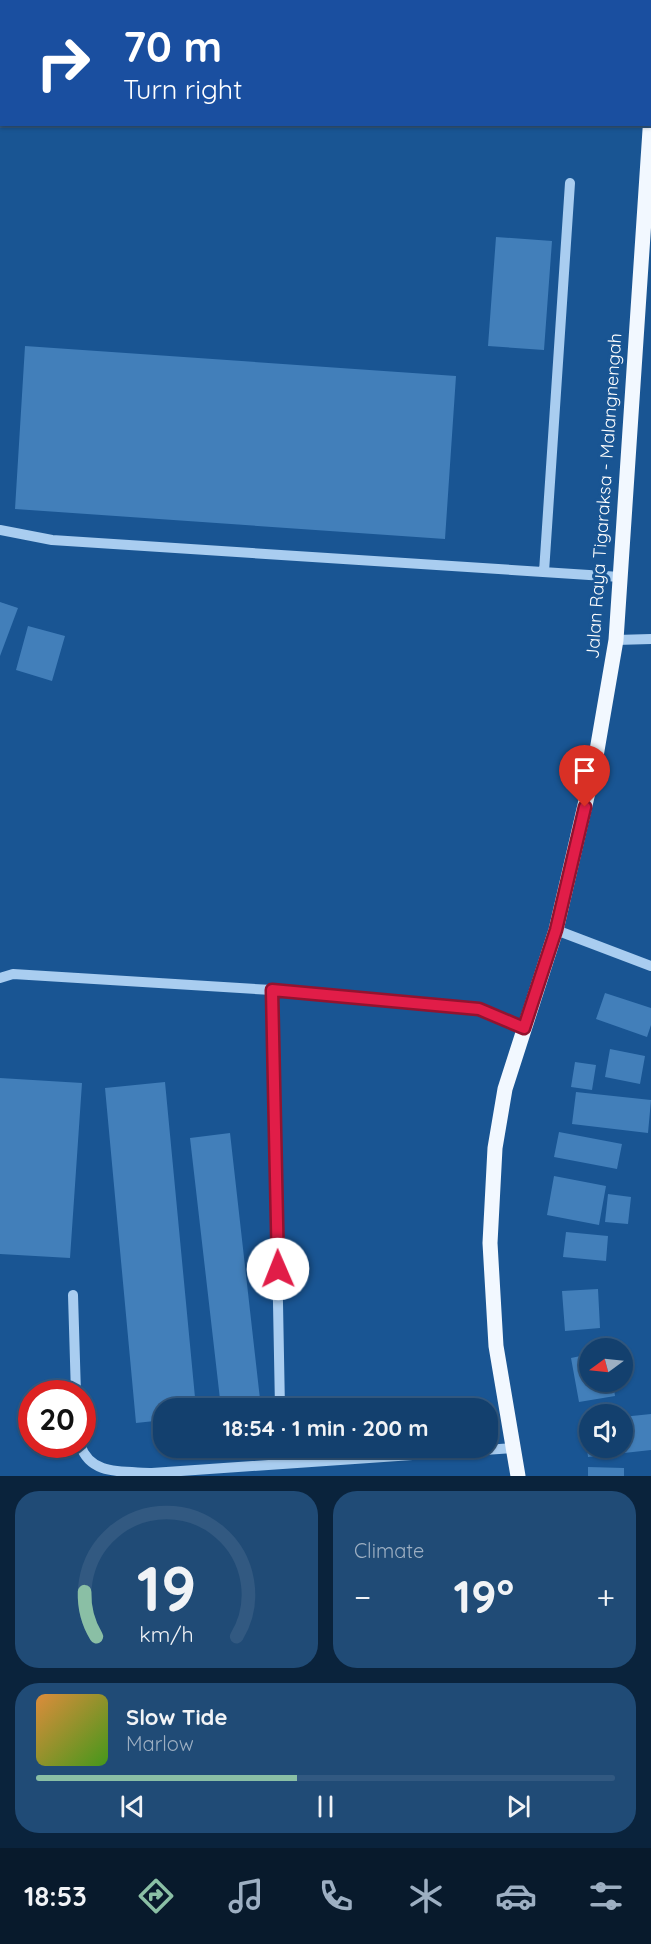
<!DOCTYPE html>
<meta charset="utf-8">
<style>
body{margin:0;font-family:Quicksand,sans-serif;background:#204b76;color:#f1f3f6;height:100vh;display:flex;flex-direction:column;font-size:22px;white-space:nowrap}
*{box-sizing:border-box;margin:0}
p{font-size:20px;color:#9dafc2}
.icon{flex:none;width:33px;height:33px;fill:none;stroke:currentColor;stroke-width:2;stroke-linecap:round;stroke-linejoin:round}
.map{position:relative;height:1476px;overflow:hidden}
.drawer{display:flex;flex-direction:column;gap:15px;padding:15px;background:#0a233c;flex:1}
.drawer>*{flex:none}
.banner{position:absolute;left:0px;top:0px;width:651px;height:126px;box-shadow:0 2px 4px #0004,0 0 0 2px #325981;background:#1a4fa0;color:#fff;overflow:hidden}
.needle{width:39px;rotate:255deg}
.controls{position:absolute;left:579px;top:1338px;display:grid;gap:12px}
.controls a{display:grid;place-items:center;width:54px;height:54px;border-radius:50%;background:#13406e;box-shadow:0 2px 4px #0004,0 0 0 2px #325981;font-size:30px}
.speed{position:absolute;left:18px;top:1380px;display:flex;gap:12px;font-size:30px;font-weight:700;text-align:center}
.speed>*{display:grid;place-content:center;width:78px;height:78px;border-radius:50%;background:#13406e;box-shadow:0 2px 4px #0004,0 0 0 2px #325981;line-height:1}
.speed .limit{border:9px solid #d22;background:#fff;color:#111}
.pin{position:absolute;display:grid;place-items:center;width:51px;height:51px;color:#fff;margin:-62px -26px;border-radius:50% 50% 50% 0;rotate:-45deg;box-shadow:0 0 6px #0007}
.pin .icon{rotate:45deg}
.me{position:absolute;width:66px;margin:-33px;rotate:359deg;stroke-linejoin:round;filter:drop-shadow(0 0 4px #0008)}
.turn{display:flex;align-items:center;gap:21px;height:126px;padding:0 24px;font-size:27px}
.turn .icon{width:78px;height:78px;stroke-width:2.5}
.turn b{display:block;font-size:42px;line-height:51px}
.big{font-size:45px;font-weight:800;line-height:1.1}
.drawer .widget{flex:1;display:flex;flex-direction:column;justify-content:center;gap:9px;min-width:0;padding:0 21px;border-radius:24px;background:#204b76}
.drawer .dial{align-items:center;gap:0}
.dial svg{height:156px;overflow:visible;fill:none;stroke:#325981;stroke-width:7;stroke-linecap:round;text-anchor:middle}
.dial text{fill:#f1f3f6;stroke:none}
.song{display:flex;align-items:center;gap:18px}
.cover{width:72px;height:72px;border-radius:9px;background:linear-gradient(135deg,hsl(30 70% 55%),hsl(100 70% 35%))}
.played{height:6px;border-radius:3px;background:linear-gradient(90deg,#8abfa5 45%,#325981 45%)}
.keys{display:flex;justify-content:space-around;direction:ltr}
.heat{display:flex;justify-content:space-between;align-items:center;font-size:33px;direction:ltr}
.drawer .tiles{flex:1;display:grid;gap:15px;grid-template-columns:1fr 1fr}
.widget:last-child{grid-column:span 2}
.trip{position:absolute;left:153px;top:1398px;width:345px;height:60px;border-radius:24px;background:#13406e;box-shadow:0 2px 4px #0004,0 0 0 2px #325981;font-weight:800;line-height:60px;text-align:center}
.dock{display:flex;height:96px;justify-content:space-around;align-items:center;background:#081a2c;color:#9dafc2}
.dock .icon{width:42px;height:42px}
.dock .selected{color:#8abfa5}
.dock b{font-size:27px;color:#f1f3f6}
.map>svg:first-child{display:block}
.building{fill:#427fba}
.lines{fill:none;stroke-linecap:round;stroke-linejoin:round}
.minor{stroke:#a9cdf0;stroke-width:10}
.major{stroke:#f2f8ff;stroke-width:15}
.route-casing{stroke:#92132f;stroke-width:15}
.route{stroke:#e11d48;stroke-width:10}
.labels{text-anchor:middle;stroke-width:6;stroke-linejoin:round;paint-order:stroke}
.street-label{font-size:18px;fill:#fff;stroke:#195593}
</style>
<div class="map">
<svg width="651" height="1476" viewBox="0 0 651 1476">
<rect width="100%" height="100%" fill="#195593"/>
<path class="building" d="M496,237l56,4 -8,109 -56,-4z
M25,346l431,30 -11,163 -430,-30z
M0,602l18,6 -18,48z
M28,626l37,10 -13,45 -36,-11z
M605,993l46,15v17l-4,12 -51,-18z
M610,1049l35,7 -5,28 -35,-7z
M575,1062l21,3 -4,25 -21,-3z
M0,1078l82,5 -12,175 -70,-4z
M165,1082l31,326h-32v12l-28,3 -31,-335z
M576,1092l75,8 -3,33 -76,-9z
M559,1132l63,12 -5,25 -63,-12z
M230,1133l31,275h-40l-31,-270z
M554,1176l52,10 -7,39 -52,-10z
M608,1194l23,3 -3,27 -23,-2z
M566,1232l42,4 -2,25 -43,-4z
M598,1289l2,39 -35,3 -3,-40z
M590,1354v28h23l2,14 -36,6 -8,-44z
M651,1414v36l-63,7 -4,-35 6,-1v27h32v-31z
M588,1467l36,1v8h-36z"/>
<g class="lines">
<path class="minor" d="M0,530l52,10 568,37
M544,572l26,-389
M616,640l35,-1
M556,930l95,36
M0,978l13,-4 259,16 207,19 45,19
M272,990l8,418
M73,1295l3,99
M80,1444c10,32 42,27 72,29l360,-25
M281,1448l1,16"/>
<path class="major" d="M518,1476l-22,-130 -6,-103 5,-95 10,-59 51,-159 39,-168 21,-122 35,-525"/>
</g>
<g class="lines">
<g class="route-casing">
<path id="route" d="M278,1269l-6,-279 207,19 45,19 32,-98 29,-123"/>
</g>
<use href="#route" class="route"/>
</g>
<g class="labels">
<g class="street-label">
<text transform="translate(604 496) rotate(-86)" y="6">Jalan Raya Tigaraksa - Malangnengah</text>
</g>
</g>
</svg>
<div class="controls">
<a><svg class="needle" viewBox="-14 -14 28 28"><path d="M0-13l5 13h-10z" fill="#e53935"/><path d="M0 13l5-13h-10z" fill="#9dafc2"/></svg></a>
<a><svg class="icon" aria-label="sound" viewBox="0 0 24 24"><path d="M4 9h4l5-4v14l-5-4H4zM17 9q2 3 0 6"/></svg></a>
</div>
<div class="speed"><div class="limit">20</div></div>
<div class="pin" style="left:585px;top:807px;background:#d93025"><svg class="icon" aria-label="arrive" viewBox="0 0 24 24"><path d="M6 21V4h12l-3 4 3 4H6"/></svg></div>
<svg class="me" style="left:278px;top:1269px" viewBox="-20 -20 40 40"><circle r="19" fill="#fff"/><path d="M0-13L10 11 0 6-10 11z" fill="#e11d48"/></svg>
<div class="trip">18:54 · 1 min · 200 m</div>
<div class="banner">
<div class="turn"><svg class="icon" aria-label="right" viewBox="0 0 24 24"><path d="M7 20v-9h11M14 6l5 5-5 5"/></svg><div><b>70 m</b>Turn right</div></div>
</div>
</div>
<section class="drawer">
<div class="tiles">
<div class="widget dial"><svg viewBox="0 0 100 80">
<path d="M14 69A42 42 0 1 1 86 69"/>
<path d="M14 69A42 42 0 0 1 8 46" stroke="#8abfa5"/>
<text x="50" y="56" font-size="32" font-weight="700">19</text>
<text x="50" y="72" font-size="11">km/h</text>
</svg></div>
<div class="widget"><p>Climate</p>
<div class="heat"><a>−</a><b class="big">19°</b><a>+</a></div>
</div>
<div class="widget">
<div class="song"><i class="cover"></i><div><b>Slow Tide</b><p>Marlow</p></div></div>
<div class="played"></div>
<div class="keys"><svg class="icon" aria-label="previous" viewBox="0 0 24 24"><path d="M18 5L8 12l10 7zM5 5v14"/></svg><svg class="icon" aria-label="pause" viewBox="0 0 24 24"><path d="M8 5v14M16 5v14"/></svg><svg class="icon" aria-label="next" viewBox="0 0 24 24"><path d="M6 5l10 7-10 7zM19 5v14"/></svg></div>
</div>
</div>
</section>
<nav class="dock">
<b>18:53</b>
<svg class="icon selected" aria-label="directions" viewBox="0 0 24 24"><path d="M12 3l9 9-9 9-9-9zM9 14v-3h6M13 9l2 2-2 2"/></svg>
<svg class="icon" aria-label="music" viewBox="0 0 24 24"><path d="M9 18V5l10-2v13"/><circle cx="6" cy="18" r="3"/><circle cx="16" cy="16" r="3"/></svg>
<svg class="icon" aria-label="phone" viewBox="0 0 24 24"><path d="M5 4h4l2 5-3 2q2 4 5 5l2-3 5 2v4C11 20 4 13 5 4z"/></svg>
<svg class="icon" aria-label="climate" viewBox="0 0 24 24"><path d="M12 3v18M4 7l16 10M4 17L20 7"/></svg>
<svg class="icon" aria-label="car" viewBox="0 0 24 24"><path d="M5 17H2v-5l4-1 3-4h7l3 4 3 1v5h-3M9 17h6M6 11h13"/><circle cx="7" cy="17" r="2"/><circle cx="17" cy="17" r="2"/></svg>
<svg class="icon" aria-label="filters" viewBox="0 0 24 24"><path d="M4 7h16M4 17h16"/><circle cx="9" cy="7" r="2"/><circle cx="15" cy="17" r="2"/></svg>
</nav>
